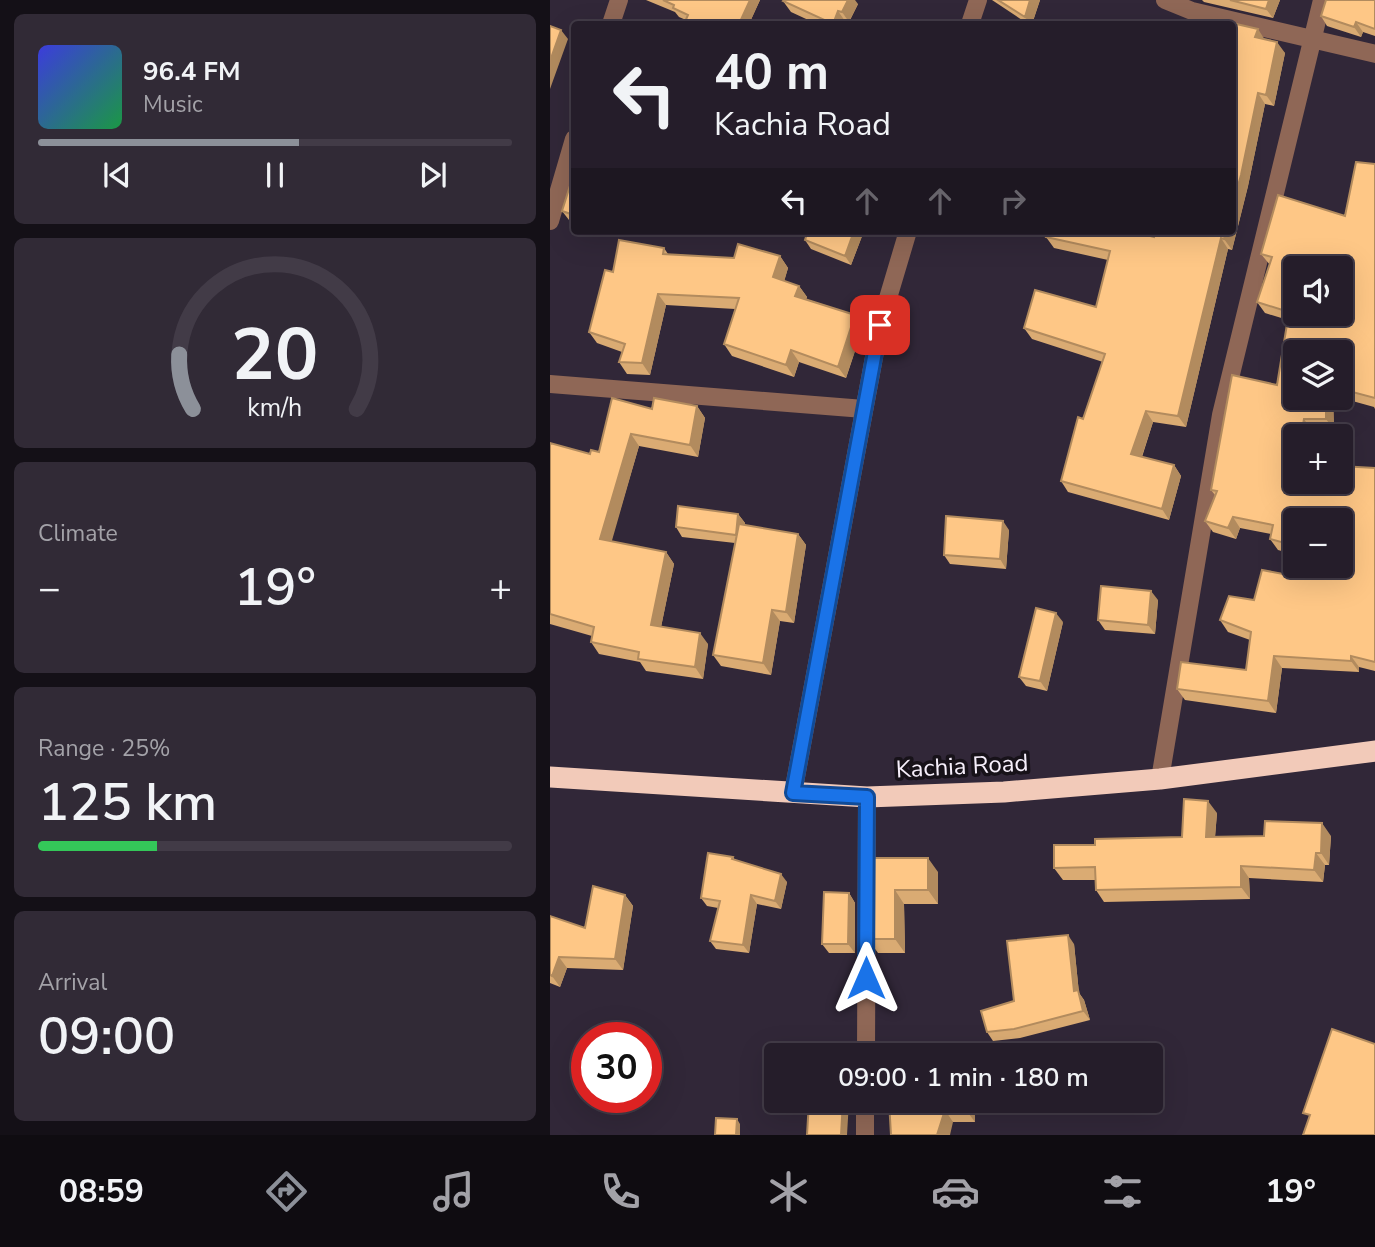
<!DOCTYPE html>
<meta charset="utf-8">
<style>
body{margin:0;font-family:"Nunito Sans",sans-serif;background:#312a36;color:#f1f3f6;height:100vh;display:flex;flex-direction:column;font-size:26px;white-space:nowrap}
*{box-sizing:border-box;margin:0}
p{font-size:23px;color:#a3a2a8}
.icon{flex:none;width:38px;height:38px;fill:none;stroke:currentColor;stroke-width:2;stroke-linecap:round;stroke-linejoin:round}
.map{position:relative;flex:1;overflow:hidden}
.details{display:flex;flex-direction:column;gap:14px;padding:14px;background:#141017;width:550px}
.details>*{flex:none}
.guide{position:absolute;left:21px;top:21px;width:665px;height:214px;border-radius:7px;box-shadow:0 7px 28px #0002,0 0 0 2px #423b47;background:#251d2a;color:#f1f3f6;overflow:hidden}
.buttons{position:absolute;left:733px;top:256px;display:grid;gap:14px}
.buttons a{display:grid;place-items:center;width:70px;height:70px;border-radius:7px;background:#251d2a;box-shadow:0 7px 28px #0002,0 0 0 2px #423b47;font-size:35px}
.speed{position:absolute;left:21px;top:1022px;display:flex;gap:14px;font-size:35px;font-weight:700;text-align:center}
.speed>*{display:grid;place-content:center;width:91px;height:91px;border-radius:50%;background:#251d2a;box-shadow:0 7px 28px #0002,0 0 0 2px #423b47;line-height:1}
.speed .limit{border:10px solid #d22;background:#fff;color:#111}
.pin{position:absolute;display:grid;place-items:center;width:60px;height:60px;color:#fff;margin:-30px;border-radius:14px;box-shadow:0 4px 10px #0006}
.me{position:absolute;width:77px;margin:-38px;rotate:0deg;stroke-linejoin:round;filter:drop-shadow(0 0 5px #0008)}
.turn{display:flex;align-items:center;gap:24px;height:147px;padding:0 28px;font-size:32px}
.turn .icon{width:91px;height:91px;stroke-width:2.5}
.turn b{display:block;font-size:49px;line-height:60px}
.lanes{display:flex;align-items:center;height:66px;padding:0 28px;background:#0003;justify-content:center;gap:35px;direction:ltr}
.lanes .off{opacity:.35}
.big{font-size:52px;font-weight:600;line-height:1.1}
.details .widget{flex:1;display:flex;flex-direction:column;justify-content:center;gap:10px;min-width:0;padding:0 24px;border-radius:10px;background:#312a36}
.details .dial{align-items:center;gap:0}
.dial svg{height:182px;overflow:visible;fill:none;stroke:#423b47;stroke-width:7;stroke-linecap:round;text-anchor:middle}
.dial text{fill:#f1f3f6;stroke:none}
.song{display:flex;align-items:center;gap:21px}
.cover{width:84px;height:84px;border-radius:10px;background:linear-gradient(135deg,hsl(240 70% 55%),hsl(140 70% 35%))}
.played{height:7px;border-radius:4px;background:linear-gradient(90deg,#8c9099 55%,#423b47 55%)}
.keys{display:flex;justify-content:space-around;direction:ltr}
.heat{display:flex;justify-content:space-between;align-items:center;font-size:38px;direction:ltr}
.charge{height:10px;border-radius:5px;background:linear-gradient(90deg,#34c759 25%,#423b47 0)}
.trip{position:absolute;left:214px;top:1043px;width:399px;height:70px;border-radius:7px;background:#251d2a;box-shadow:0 7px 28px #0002,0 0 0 2px #423b47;font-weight:600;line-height:70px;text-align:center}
.tab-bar{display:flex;height:112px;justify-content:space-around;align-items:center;background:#0f0c11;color:#a3a2a8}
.tab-bar .icon{width:49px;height:49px}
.tab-bar .current{color:#8c9099}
.tab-bar b{font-size:32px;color:#f1f3f6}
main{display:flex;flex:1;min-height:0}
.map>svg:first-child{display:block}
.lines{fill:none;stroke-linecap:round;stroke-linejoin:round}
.street{stroke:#8f6756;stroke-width:18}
.highway{stroke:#f2cab9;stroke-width:21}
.wall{fill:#daab73}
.shaded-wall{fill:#b28b5e}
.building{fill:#fec786;stroke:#b28b5e;stroke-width:2;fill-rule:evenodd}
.route-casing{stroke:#114b97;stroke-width:18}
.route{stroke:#1a73e8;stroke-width:12}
.labels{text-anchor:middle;stroke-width:7;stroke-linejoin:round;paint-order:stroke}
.street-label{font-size:24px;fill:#f6effb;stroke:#171219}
</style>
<main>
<section class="details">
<div class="widget">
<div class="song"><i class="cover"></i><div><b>96.4 FM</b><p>Music</p></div></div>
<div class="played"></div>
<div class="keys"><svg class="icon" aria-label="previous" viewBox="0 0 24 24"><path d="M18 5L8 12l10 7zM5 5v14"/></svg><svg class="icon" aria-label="pause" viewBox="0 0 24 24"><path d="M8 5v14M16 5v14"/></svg><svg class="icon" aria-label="next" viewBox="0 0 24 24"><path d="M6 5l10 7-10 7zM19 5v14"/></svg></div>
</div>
<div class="widget dial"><svg viewBox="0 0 100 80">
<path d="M14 69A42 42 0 1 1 86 69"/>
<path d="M14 69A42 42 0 0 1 8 45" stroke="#8c9099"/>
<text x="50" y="56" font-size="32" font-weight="700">20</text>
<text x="50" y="72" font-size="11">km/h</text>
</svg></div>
<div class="widget"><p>Climate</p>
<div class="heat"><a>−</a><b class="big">19°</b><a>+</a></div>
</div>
<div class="widget"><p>Range · 25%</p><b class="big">125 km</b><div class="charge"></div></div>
<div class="widget"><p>Arrival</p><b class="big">09:00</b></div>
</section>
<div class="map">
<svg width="826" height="1135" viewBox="0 0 826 1135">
<rect width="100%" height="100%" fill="#312738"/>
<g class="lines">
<path class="street" d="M615,0l27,11 184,43
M61,24l8,-24
M420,24l8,-24
M0,221l24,-82
M0,384l314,25
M610,779l61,-364 101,-415
M243,793l87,-468 28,-94
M316,1055l1,-258
M315,1135v-34"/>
<path class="highway" d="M0,777l317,20 137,-5 156,-13 216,-28"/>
</g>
<path class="wall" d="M96,0h114l-11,24h-65l2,-4 -7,-3 -4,-5z
M442,0h48l-8,24h-4z
M652,0h78l-7,18 -69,-16z
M825,0v36l-12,-4 -2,5 -34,-11 -6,-10z
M233,1l75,3 -9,18 -4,-1 -1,3h-27l-26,-12z
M715,39l20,14 -11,53 -9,-2 -17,82 -16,64 -4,-1 -42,178 -33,-5 -11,35 32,8 7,11 -12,44 -101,-28 -7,-11 42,-119 -71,-23 -8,-11 72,-21 12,-47 -54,-12 -8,-11h108z
M825,164v245l-1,-2 -36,-10h3v-45h-45l37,45 1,33 -22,1 -1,5h-15v45l79,-13v203l-16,-4v5l-77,-4 -6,45 -91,-13 -8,-11 69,-19 4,-30 -22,-8 -8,-12 34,-20 45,-23 42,-12 -45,-45v35l-18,-5 -8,-11 1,-5 -31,-6 -4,11 -23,-7 -8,-11 10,-26 -4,-5 66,-105 11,-65 -23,-7 -8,-11 13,-37 -9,-11 84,-38z
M24,173v49l-5,-2 -7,-9z
M258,231h56l-13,34 -40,-16 -6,-9z
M114,248l4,6 66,4 46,-2 8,12 -4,13 15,5 8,11 -1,2 49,16 8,12 -17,51 -47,-16 -5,15 -62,-21 -8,-12 11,-35 -69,-4 -16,70 -23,-1 -8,-12 3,-10 -25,-9 -8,-11 24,-60z
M147,406l8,12 -7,39 -59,-11 -28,95 55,11 8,12 -13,63 47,17 -5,35 -57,-8 -6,-9 -41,-8 -8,-12 1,-6 -42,-12v-181l40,11 9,-2 53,-43z
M188,514l7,9v2l53,9 8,11 -12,78 -14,-2 -9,54 -50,-9 -8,-11 22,-112 -53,-6 -6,-10z
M459,530l-3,39 -56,-5 -6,-9z
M608,600l-3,34 -50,-4 -7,-10z
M513,622l-16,69 -21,-5 -7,-9z
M667,813l-2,24 116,-1 -2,29h-4l-2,17 -74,-4 1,21 -146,3 -8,-12v-10h-33l-9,-12 41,-23 87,-8z
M183,857l2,3 52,22 -6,27 -24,-5 -8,49 -33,-4 -6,-8 8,-33 -11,-2 -6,-8z
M319,858l69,14v32h-34l1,49h-27l-10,-14z
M299,893l6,10v50h-26l-7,-9z
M75,895l8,11 -10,64 -56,-2 -7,19 -10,-4v-67l35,12z
M524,944l5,49 5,7 6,20 -70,18 -27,3 -6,-9 27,-31z
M339,1101h85l1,21h-22z"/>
<path class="shaded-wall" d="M200,0h10l-11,24h-10z
M298,0h7l3,4 -9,18 -7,-10z
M480,0h10l-8,24h-2l-5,-7z
M719,0h11l-7,18 -7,-9z
M288,11l7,10 -1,3h-11z
M806,22l7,10 -2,5 -7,-10z
M708,29l7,11 -10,-3z
M11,30l7,9 -18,50v-28z
M727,42l8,11 -11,53 -8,-11z
M708,93l7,11 -17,82 -16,64 -8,-11 2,-8h6v-24z
M304,231h10l-13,34 -6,-9z
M671,238l7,11 -42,178 -8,-11z
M230,256l8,12 -6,21 -9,-12z
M249,286l8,11 -3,10 -9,-11z
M108,294l8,11 -16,70 -8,-12z
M305,315l8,12 -17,51 -8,-11z
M241,350l8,12 -5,15 -8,-12z
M776,397h7l1,33 -8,-11z
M147,406l8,12 -7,39 -8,-12z
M596,411l7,11 -14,43 -8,-11z
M754,419l8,12 -1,5h-10z
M81,434l8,12 -30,105 -9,-12z
M624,465l7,11 -12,44 -7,-11z
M188,514l7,9 -3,21 -6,-9z
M683,517l7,11 -4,11 -8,-11z
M453,521l6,9 -3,39 -6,-10z
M248,534l8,11 -12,78 -8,-11z
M116,552l8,12 -15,73 -8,-12z
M601,591l7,9 -3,34 -7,-9z
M222,610l8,11 -9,54 -8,-12z
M506,613l7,9 -16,69 -7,-10z
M150,633l8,11 -5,35 -8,-12z
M724,656l8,12 -6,45 -8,-12z
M801,656l8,11v5l-8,-11z
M658,801l9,12 -3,36 -8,-12z
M772,823l9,13 -2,29 -8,-12z
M766,853l9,12 -2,17 -9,-12z
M378,858l10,14v32l-10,-14z
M691,866l8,12 1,21 -9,-12z
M231,874l6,8 -6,27 -6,-8z
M345,890l9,14 1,49 -10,-14z
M299,893l6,10v50l-7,-9z
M75,895l8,11 -10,64 -8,-11z
M201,895l6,9 -8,49 -6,-8z
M518,935l6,9 5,49 5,7 6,20 -7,-9 -9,-20z
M9,957l8,11 -7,19 -8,-11z
M293,1101h6l-2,34h-6z
M416,1101h8l1,21 -9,-12z
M395,1110l8,12 -3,13h-13z
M187,1119l3,5v11h-4z"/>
<path class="building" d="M113,0h87l-11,24h-55l4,-9 -15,-7 1,-3z
M234,0h64l-6,12 -4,-1 -5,13 -50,-23z
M448,0h32l-5,17z
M680,0h39l-3,9z
M776,0h49v29l-19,-7 -2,5 -33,-11z
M682,23l26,6 -3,8 22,5 -11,53 -8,-2 -17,82 -9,32z
M0,26l11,4 -11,31z
M806,162l19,2v234l-34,-9v-37h-45v45h30v22h-22l-3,17h-5v45h45v-15l34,2v194l-24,-6v5l-77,-5 -6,45 -91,-12 4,-27 65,8 5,-38 -31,-12 9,-24 25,4 8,-30 37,7 3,-12h39v-45h-45v26l-26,-7 3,-14 -40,-8 -5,11 -23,-7 12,-30 -6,-1 21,-115 45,10 12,-73 -32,-10 15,-45 -11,-3 17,-59 67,21zM746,268h45v45h-45z
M24,173v42l-12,-4z
M258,231h46l-9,25 -40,-16z
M498,231h83l23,6 1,-6h71l-2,8 -3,-1 -43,178 -32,-5 -15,43 43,11 -12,44 -101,-28 17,-64 5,2 22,-65 -81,-26 11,-38 61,17 14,-56 -64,-14z
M69,240l45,8 -1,6 71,4 4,-14 42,12 -7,21 26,9 -4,10 60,19 -17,52 -47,-17 -5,15 -62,-21 15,-46 -81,-4 -16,69 -23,-1 6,-18 -36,-12 16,-62 8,2z
M62,398l40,11 2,-11 43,8 -7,39 -59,-11 -31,105 66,13 -15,73 49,8 -5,34 -57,-8 1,-7 -48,-10 3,-15 -44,-13v-171l40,11 1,-4 8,2z
M128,506l60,8 -2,21 -60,-8z
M396,516l57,5 -3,38 -56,-4z
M189,524l59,10 -12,78 -14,-2 -9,53 -50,-8z
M551,586l50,5 -3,34 -50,-5z
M486,608l20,5 -16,68 -21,-4z
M634,799l24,2 -2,36 58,-1 1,-15 57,2 -1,30h-5l-2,17 -73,-4v21l-145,3 -1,-23 -41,1v-23h41v-6l87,-2z
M158,853l25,4 -1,2 49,15 -6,27 -24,-6 -8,50 -33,-4 10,-40 -19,-3z
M319,858h59v32h-33v49h-27z
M43,886l32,9 -10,64 -56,-2 -7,19 -2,-1v-59l35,12z
M274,892l25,1 -1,51h-26z
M518,935l6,56 4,-1 5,21 -69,18 -27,3 -6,-21 33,-10 -7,-60z
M782,1029l43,15v91h-72l7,-20 -7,-2z
M262,1052l22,1v2h-22z
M259,1101h34l-2,34h-34z
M339,1101h77v9h-21l-8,25h-46z
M166,1118l21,1 -1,16h-21z"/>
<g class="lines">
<g class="route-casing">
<path id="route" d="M316,978l1,-181 -74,-4 87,-468"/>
</g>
<use href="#route" class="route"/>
</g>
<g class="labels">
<g class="street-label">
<text transform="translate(412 766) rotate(-3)" y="8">Kachia Road</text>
</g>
</g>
</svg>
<div class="buttons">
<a><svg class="icon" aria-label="sound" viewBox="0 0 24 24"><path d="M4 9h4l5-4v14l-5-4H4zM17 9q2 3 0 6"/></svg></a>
<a><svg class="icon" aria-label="layers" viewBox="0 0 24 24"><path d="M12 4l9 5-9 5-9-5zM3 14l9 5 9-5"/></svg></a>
<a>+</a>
<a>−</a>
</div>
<div class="speed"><div class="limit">30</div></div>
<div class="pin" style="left:330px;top:325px;background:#d93025"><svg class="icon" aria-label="arrive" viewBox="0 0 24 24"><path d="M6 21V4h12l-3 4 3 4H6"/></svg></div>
<svg class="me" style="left:316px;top:978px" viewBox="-20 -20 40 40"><path d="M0-17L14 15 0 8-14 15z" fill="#1a73e8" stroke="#fff" stroke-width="4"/></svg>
<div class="trip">09:00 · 1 min · 180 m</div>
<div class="guide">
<div class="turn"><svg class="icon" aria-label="left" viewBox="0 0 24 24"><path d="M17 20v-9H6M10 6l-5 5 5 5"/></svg><div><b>40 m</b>Kachia Road</div></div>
<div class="lanes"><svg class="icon" aria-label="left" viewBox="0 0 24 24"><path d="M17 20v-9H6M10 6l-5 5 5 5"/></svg><svg class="icon off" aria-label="ahead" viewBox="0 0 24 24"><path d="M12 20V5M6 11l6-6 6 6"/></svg><svg class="icon off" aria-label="ahead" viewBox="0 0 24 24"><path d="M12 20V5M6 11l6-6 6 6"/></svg><svg class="icon off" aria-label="right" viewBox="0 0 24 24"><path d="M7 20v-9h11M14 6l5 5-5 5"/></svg></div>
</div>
</div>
</main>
<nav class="tab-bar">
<b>08:59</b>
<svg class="icon current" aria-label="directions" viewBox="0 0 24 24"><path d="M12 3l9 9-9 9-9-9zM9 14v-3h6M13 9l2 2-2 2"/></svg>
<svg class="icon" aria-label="music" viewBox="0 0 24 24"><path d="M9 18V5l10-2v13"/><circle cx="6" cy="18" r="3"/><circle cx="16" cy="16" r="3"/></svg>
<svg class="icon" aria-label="phone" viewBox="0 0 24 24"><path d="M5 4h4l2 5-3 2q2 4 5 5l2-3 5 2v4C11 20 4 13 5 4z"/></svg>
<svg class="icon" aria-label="climate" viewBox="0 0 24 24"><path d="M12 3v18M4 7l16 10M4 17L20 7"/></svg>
<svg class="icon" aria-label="car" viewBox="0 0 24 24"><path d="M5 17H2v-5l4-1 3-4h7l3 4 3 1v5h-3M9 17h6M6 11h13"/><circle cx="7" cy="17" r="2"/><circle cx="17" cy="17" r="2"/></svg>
<svg class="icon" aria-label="filters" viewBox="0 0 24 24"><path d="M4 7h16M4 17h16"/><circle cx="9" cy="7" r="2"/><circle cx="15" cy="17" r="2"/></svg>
<b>19°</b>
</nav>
